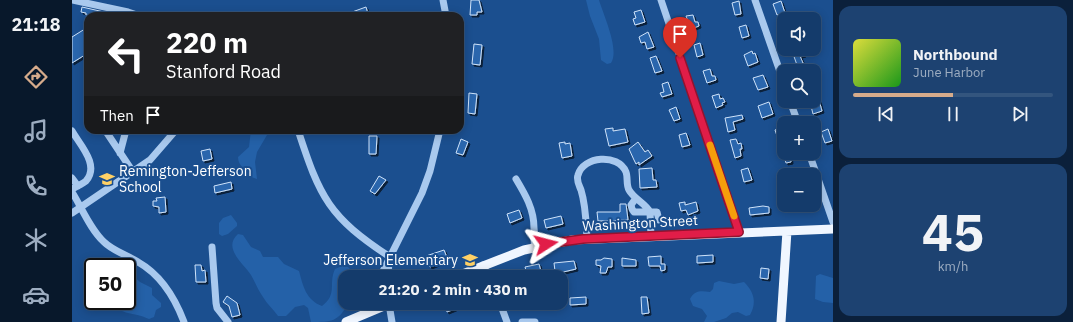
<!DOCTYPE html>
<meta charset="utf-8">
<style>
body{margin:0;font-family:"IBM Plex Sans",sans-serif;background:#1d4271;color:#f1f3f6;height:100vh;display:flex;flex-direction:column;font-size:15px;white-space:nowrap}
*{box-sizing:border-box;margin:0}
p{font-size:13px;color:#9dadc1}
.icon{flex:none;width:22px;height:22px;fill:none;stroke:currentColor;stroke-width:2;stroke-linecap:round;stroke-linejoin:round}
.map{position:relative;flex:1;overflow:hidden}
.sheet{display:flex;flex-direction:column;gap:6px;padding:6px;background:#0b203b;width:240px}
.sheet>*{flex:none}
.top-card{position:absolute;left:12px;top:12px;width:380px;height:122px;border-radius:12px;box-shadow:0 2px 10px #0003,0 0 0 1px #33557e;background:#202124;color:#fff;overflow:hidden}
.fabs{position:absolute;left:705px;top:12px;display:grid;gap:8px}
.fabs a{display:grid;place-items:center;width:44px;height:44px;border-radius:8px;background:#143b6b;box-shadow:0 2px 10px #0003,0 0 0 1px #33557e;font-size:20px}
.speed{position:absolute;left:12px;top:258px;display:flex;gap:8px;font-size:20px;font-weight:700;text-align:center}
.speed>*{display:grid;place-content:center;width:52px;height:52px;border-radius:50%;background:#143b6b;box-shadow:0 2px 10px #0003,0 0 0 1px #33557e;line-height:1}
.speed .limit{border:2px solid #111;border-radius:6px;background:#fff;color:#111}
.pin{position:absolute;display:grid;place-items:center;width:34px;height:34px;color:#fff;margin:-41px -17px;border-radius:50% 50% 50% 0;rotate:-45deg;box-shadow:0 0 4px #0007}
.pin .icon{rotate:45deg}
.me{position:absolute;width:44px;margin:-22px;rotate:81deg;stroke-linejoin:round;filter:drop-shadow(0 0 3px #0008)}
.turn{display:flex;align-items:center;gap:14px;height:84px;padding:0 16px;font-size:18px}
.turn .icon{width:52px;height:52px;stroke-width:2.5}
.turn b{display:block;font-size:28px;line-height:34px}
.then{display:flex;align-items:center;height:38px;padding:0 16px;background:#0003;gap:8px;font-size:15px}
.sheet .widget{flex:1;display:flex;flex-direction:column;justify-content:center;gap:6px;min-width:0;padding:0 14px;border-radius:12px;background:#1d4271}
.sheet .dial{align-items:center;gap:0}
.dial b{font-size:52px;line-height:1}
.song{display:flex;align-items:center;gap:12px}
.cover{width:48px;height:48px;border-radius:6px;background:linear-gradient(135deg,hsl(60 70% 55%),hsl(120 70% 35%))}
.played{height:4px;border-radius:2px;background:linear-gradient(90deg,#d6ab8b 50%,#33557e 50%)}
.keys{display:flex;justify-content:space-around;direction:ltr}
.trip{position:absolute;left:266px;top:270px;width:230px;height:40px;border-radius:12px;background:#143b6b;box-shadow:0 2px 10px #0003,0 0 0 1px #33557e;font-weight:700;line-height:40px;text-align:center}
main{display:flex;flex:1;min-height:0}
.tab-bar{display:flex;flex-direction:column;width:72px;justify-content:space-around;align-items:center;background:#08182b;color:#9dadc1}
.tab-bar .icon{width:28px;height:28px}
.tab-bar .current{color:#d6ab8b}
.tab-bar b{font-size:18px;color:#f1f3f6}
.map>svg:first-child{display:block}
.green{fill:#2461a8}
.building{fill:#2a66ad;stroke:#cfe3fa;filter:url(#shadow)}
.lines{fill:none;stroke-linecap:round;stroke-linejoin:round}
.minor{stroke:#a9c9ee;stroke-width:7}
.major{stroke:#f0f6ff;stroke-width:9}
.route-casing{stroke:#92132f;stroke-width:10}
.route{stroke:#e11d48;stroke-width:7}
.slow{stroke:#f59e0b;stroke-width:7}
.labels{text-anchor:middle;stroke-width:4;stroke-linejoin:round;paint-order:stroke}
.poi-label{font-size:14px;fill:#fff;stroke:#1b4f8f;text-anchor:start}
.street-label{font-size:14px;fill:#fff;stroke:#1b4f8f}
</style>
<main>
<nav class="tab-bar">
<b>21:18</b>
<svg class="icon current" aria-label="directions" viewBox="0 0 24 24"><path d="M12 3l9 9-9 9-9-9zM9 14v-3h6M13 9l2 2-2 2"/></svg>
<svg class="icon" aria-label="music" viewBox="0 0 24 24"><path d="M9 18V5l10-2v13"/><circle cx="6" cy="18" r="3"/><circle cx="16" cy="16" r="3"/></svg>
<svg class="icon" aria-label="phone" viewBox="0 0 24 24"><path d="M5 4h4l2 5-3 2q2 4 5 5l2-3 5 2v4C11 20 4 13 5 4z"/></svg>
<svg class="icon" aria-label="climate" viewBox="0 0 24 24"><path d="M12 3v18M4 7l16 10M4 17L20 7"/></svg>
<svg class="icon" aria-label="car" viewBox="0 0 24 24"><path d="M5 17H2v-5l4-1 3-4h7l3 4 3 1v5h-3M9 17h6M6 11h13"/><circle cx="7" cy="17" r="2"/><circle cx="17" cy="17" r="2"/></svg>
</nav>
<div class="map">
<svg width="761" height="322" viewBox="0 0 761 322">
<defs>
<filter id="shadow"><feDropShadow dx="2" dy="2" stdDeviation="0" flood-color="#0009"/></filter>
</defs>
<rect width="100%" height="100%" fill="#1b4f8f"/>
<path class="green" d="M514,0h13c4,14 21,50 12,63l-4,1 -6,-4 -2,-21 -9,-23z
M179,130h28l-12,5 -10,17 -2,10 2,17 -8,-3c-3,-8 -11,-9 -11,-19l11,-10z
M159,215l6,8v3l-9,8 -6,2 -3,-2v-11l4,-5z
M166,234l5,1 8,12 9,4 3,6h15l6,7 15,7c4,15 7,29 23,35 16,-12 6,-22 13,-37l7,-3 6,1 8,8v2h-11v26h3c-9,19 -17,19 -37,19l-3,-14 -4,-3 -9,2 -9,9h-8c-5,-7 -11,-12 -15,-19 -5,-7 -8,-15 -12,-22 -7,-11 -29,-27 -13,-41z
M57,272l11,10 12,6v7l9,8v4l-5,3 -2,7 -5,2c-17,-8 -26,-2 -39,-18h17v-28z
M748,274l13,4v25l-10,-1 -8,-3 1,-23z
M647,281l15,3 10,-2c10,10 13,20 6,33l-4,1 -8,-4 -6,1 -6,5 -12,4h-10l3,-6 -5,-7 -9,-3 -3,-7c5,-9 11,-8 20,-7l3,-3 1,-6z"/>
<path class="building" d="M399,0h8l3,12h-5v3h-7z
M667,1l2,13 -6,1 -3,-12z
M709,1l4,12 -8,2 -4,-11z
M10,7l31,7v2l-27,-1v-2l-5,-1z
M294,7l2,7 -5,2h-22z
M569,10l4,12 -10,3 -2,-6 3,-1 -2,-6z
M621,15l2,7h3l1,4 -8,3 -5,-13z
M674,25l3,11 -7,2 -3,-11z
M16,27v26l-16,10v-26z
M576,32l6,15 -7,2 -2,-7 -4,1 -2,-6z
M628,43l3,12 -6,2 -3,-12z
M402,44l8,1 -2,20 -8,-1z
M726,49l1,3 4,-2 1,5 -4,1 3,7 -6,2 -5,-14z
M680,51l1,3 2,-1 3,9 -10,4 -4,-11z
M584,56l6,15 -7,2 -5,-15z
M638,69l2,7h3l1,4 -9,3 -4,-12z
M691,75l5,12 -10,3 -5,-12z
M596,82l4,12 -10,3 -2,-4 4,-1 -2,-8z
M397,93l8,1 -2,20 -7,-1z
M647,94l1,5 3,-1 2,4 -3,1 1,2 -7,3 -4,-12z
M747,100l3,11 -9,3 -3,-12z
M697,102l4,12 -11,4 -4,-12z
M604,107l4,12 -6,2 -5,-11z
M670,115l1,4 -10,3 2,8 -7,2 -3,-14z
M710,127l2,13 -5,2 -4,-12z
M541,128v3l12,-2 3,13 -19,4 -4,-17z
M756,129l4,12 -7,2 -4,-11z
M614,133l4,12 -8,2 -3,-12z
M297,136h8l-1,18h-7z
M389,139l7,3 -5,13 -7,-2z
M664,139l2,5 3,-1 1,6h-2l1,7 -6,2 -5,-18z
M493,142v2l5,-1 2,13 -10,2 -3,-15z
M566,142l7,10 3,-2 4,6 -13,9v-3l-3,2 -2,-4 -5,-11z
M138,149l2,10 -9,2 -2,-10z
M711,153h7l1,9 -5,1z
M580,168l1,12h3l1,7 -17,1 -1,-19z
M676,168l4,12 -8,2 -3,-12z
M307,176l7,4 -11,14 -5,-3z
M159,182l1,7 -17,4 -1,-7z
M93,197l1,15 -7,1v-6l-6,-1v-5h4l-1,-3z
M613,202v3l11,-3 2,9 -10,4 -2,-5 -5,1 -2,-8z
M548,204h6l2,16 -30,1 -1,-9h23z
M691,206l6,1v6l-19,2 -1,-7z
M447,210l3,8 -12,5 -3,-9z
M489,216l2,8 -17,4 -2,-8z
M372,250l4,10 -18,7 -4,-11z
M641,255v7l-16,1v-7z
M589,256v8h4v6l-4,1 -1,-5h-11l-1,-9z
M532,258l8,1v8h-4l-2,6h-6l1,-7 -5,-1v-5h5z
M550,258l14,2v6h-14z
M502,261l2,8 -17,4 -4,-2 -1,-8z
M467,264l3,11 -14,2 -3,-10z
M123,265h6l1,6 3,-1 1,12h-10z
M689,268l8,1 -1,10 -8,-1z
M155,296l10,7 3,12 -8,2 -3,-11 -6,-4z
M514,297v7l-16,1v-7z
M569,297h6l2,16 -7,1z
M373,303h24l-22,9z"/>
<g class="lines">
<path class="minor" d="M0,0l56,12 12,4
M371,0l3,16
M589,0l78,232
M683,0l29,83
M718,101l8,22
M33,130l28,42
M226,130c22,68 31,87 92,127
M0,131c8,14 28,34 14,50 -4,3 -10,6 -14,8
M48,153l6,-23
M737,153l24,69
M0,178l6,8
M444,179c9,15 18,30 18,49 1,7 -1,11 1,19
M0,192c10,16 18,37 32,50 9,9 23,13 34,20 23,13 37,36 46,60
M564,198l-5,7 1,4 2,3h23l2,8
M0,213l78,-53 26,-30
M515,239c-1,-17 -1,-33 -6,-49 -2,-5 -5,-10 -3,-15 5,-19 40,-22 48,-3 2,5 0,13 3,18 5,9 16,13 21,22l1,24
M140,247l4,56 1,5 11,14
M411,265l6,12
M308,277l42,-84 8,-22 10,-41
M316,277l1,-16
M428,303l7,19
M317,304l3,18
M450,322h13"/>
<path class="major" d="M383,277l69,-27 48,-10 261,-11
M274,322l45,-19
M709,322l6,-91"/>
</g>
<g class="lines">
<g class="route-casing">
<path id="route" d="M474,244l37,-5 156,-7 -59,-174"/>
</g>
<use href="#route" class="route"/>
<path class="slow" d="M638,145l24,71"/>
</g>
<defs>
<g id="school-bare" transform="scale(1.2)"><path d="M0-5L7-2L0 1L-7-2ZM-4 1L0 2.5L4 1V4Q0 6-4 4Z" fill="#ffd166" stroke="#1b4f8f" stroke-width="2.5" paint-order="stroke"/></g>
</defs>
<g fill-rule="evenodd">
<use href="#school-bare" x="35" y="179"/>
<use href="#school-bare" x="398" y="260"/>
</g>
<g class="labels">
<g class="poi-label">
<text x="47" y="176">Remington-Jefferson<tspan x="47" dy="16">School</tspan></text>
<text x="386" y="265" text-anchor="end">Jefferson Elementary</text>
</g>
<g class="street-label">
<text transform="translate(568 223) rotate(-3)" y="5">Washington Street</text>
</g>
</g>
</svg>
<div class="fabs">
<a><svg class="icon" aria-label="sound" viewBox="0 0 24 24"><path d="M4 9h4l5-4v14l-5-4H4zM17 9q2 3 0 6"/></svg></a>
<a><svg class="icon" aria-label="search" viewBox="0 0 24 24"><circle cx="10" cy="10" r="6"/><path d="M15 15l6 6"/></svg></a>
<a>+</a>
<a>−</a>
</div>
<div class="speed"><div class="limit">50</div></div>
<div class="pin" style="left:608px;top:58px;background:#d93025"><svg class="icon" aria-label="arrive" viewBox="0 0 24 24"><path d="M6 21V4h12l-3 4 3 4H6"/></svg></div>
<svg class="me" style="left:474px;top:244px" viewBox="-20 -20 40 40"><path d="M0-17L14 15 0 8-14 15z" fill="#e11d48" stroke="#fff" stroke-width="4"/></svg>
<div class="trip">21:20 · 2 min · 430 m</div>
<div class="top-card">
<div class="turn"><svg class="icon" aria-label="left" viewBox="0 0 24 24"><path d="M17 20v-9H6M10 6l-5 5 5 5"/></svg><div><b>220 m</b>Stanford Road</div></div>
<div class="then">Then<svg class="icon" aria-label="arrive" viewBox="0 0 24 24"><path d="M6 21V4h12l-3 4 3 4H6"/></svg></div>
</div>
</div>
<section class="sheet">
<div class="widget">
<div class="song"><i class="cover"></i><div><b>Northbound</b><p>June Harbor</p></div></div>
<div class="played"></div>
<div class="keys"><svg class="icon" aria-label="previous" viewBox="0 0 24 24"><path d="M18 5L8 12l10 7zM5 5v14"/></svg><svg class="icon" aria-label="pause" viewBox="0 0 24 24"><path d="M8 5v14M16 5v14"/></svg><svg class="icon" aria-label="next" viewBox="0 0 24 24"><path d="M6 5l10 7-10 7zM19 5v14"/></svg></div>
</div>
<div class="widget dial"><b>45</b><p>km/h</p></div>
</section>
</main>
